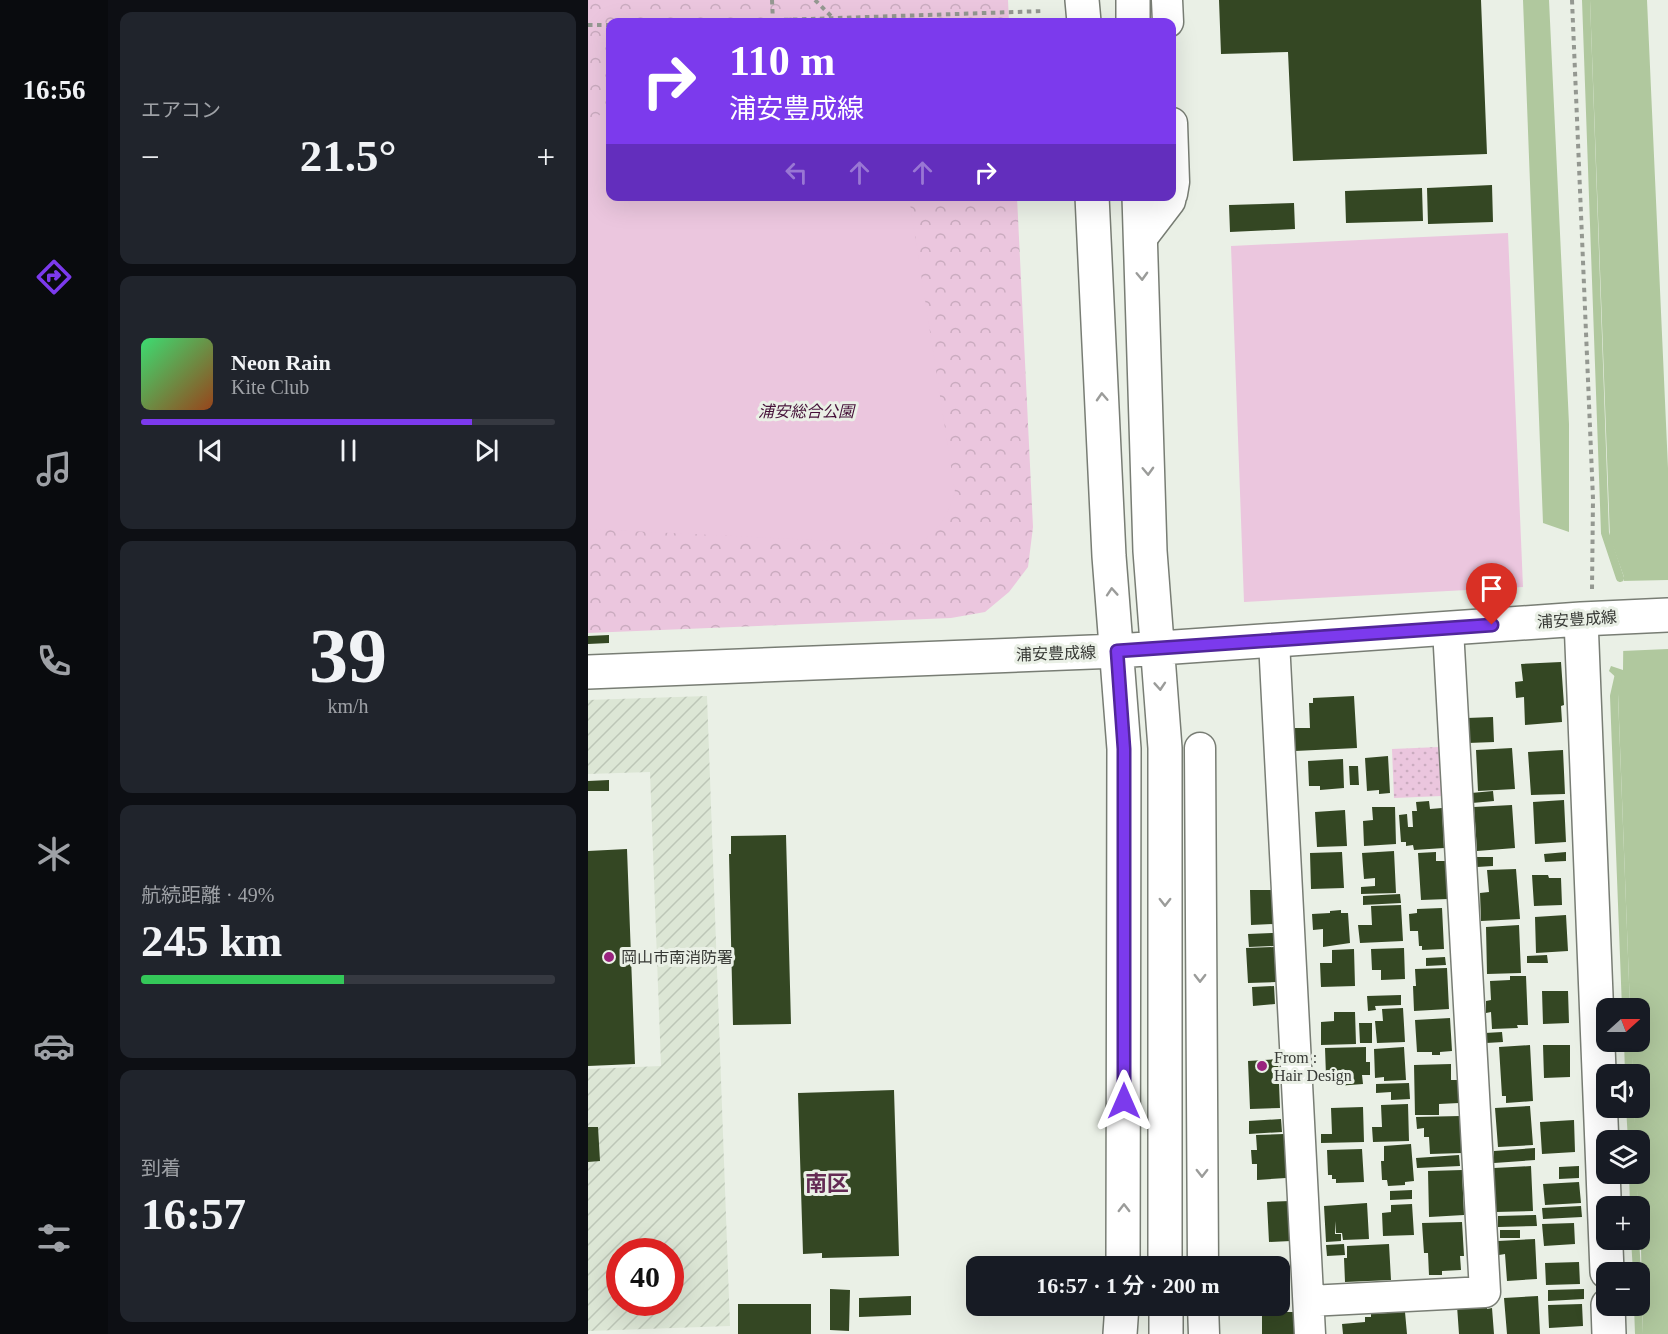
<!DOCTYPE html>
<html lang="ja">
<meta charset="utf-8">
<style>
body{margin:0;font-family:"Times New Roman","Noto Sans JP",serif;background:#20242c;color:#f1f3f6;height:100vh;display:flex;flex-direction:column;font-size:22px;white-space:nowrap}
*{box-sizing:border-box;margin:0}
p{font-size:20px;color:#9ea1a6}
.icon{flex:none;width:33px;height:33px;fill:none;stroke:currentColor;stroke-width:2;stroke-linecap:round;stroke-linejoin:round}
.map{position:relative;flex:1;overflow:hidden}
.side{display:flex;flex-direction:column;gap:12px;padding:12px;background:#0d0f14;width:480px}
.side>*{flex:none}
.top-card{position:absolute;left:18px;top:18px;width:570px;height:183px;border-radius:12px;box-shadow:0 6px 24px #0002;background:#7c3aed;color:#fff;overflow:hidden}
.needle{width:39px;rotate:69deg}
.tools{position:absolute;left:1008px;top:998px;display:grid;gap:12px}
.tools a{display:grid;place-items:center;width:54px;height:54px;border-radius:12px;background:#171b24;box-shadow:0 6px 24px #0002;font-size:30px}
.speed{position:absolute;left:18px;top:1238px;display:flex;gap:12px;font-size:30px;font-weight:700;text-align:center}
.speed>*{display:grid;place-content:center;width:78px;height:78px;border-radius:50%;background:#171b24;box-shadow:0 6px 24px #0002;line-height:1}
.speed .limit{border:9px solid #d22;background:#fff;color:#111}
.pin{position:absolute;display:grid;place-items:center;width:51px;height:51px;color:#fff;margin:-62px -26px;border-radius:50% 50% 50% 0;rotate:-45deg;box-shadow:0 0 6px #0007}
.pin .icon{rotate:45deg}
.me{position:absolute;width:66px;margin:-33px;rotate:0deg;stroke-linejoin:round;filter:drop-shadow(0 0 4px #0008)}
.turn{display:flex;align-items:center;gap:21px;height:126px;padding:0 24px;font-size:27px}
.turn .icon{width:78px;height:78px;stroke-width:2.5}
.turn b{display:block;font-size:42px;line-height:51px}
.lanes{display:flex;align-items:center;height:57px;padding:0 24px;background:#0003;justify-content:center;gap:30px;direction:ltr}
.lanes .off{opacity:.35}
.big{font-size:45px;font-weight:600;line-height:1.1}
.side .card{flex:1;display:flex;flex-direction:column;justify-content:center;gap:9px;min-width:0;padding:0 21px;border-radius:12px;background:#20242c}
.side .dial{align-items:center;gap:0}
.dial b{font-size:78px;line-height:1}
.song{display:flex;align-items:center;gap:18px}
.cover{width:72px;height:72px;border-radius:9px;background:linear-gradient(135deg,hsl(140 70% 55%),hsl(20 70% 35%))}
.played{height:6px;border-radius:3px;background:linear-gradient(90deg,#7c3aed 80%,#363941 80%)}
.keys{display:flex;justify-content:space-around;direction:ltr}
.heat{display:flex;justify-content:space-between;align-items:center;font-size:33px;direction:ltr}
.charge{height:9px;border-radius:4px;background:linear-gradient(90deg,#34c759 49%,#363941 0)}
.trip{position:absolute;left:378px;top:1256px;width:324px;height:60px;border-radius:12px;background:#171b24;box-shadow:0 6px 24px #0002;font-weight:600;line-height:60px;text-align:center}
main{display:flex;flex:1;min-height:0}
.menu{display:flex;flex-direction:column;width:108px;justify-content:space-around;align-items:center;background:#090b0e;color:#9ea1a6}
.menu .icon{width:42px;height:42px}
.menu .selected{color:#7c3aed}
.menu b{font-size:27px;color:#f1f3f6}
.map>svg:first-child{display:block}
.industrial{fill:url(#industrial-furrows);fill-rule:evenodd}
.grass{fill:url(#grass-dots)}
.park{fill:url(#park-crowns)}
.pitch{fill:#ebc6de}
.water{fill:#b0c89e}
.pier{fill:#eaf0e6}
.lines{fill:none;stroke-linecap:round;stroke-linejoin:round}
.stream{stroke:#b0c89e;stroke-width:8}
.building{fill:#344723}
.street-casing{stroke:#787d74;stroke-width:33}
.secondary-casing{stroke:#787d74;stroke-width:36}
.path{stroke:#949891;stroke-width:4;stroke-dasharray:4.5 4.5;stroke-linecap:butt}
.street{stroke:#fff;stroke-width:30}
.secondary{stroke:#fff;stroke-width:33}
.oneway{stroke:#9b9c9a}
.route-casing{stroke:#51269a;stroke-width:15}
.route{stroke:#7c3aed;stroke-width:10}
.poi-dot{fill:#99237e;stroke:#eaf0e6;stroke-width:2}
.labels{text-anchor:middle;stroke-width:6;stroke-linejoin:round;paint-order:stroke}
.park-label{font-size:16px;font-style:italic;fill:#451138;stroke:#eaf0e6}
.street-label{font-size:16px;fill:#373935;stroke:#eaf0e6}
.poi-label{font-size:16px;fill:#373935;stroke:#eaf0e6;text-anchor:start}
.district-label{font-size:22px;font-weight:bold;fill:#642a54;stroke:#eaf0e6}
</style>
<main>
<nav class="menu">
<b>16:56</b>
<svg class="icon selected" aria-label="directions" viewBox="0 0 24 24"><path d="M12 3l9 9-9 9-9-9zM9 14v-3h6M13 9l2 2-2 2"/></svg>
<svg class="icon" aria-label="music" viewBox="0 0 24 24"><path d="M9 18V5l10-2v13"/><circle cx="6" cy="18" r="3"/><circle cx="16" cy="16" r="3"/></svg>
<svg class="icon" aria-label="phone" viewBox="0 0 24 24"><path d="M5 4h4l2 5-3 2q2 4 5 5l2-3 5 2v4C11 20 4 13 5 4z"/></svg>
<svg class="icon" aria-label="climate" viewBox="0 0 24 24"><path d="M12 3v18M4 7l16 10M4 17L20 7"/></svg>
<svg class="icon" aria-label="car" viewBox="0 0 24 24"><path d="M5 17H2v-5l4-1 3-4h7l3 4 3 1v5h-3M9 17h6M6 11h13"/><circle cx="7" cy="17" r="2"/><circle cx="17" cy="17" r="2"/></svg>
<svg class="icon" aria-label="filters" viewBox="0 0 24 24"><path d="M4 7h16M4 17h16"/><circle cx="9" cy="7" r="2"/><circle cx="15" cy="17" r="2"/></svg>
</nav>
<section class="side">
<div class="card"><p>エアコン</p>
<div class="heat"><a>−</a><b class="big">21.5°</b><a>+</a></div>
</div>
<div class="card">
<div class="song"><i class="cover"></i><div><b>Neon Rain</b><p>Kite Club</p></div></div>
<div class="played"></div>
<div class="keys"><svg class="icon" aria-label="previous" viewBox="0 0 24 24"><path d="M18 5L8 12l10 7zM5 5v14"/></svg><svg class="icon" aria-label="pause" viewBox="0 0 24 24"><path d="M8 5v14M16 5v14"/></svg><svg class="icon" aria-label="next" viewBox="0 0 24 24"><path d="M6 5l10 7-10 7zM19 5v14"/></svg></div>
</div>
<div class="card dial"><b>39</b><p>km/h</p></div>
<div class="card"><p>航続距離 · 49%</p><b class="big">245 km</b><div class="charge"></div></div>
<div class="card"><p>到着</p><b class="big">16:57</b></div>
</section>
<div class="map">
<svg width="1080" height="1334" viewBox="0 0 1080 1334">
<defs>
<pattern id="industrial-furrows" width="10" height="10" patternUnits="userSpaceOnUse" patternTransform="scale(1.5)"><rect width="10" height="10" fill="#dce6d5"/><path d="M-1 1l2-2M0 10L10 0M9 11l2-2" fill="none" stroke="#bdc6b7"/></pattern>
<pattern id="grass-dots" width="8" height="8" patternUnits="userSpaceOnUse" patternTransform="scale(1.5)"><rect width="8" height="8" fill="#ebc6de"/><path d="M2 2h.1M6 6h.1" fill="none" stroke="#caabbf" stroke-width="1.8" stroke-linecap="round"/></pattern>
<pattern id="park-crowns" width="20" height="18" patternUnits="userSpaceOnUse" patternTransform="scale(1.5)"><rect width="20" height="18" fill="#ebc6de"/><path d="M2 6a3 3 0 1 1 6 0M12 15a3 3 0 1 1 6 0" fill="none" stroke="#caabbf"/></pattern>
</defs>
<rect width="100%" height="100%" fill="#eaf0e6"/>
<path class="industrial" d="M119,696l23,630 -142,5v-262l73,-3 -11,-294 -62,2v-74zM32,1251h50v51h-50z"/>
<path class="grass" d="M851,747l3,49 -48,2 -2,-49z"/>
<path class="park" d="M0,0h420l1,22h-399v174l407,1 16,330 -5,40 -19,25 -24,20 -34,6 -363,15z"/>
<path class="pitch" d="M22,106v90l299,1 46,295c-8,26 -15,36 -37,53l-330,-16v-404z
M920,233l15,354 -279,15 -13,-356z"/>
<path class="water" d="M935,0h26l20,424v108l-26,-9z
M1002,0h57l21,468v866h-25l-3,-128h-2l-2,-33h4v-33h-5l-1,-33h6v-33h-7l-2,-33h9v-33h-10l-12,-315 2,-12 -11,-10 2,-5 12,4 1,-93 -14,-39z"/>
<path class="pier" d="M1080,580v69l-46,2 -1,-70z"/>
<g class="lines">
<path class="stream" d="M998,0l19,533 15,45
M1031,674l-5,22 12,312
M1040,1041l1,33
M1042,1107l2,33
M1045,1173l1,33
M1047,1239l2,33
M1050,1305l1,29"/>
</g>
<path class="building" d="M631,0h262l6,154 -194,7 -5,-109 -67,2z
M904,185l1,37 -65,2 -1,-36z
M834,188l1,33 -77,2 -1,-32z
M706,203l1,26 -65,3 -1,-27z
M21,635v8l-21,1v-8z
M973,662l3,43 -3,1 1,16 -37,3 -1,-28 -8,1 -1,-16 8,-1 -2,-17z
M766,696l3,52 -62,3 -1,-23h16l-1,-25h4v-5z
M905,717l1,25 -26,1 -1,-25z
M924,748l3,41 -37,2 -2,-41z
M975,750l2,44 -34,1 -3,-43z
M800,756l2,37 -11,1v-4l-12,1 -2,-33z
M755,759l1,29 -24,2v-4h-11l-1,-25z
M761,766h9l1,19h-9z
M21,780v11h-21v-10z
M905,791l1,10 -22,2 -1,-10z
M976,800l2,42 -31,2 -2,-42z
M841,801l1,8 12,-1 2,40 -30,2 -1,-5 -7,1v-4h-5l-2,-27 8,-1 1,13h5l-1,-16h5l-1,-9z
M924,805l3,43 -38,3 -3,-44z
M784,807h23l1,37 -32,2 -1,-25 10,-1z
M757,810l2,36 -30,1 -2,-35z
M198,835l5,189 -58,1 -4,-171h2v-18z
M39,849l8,215 -47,2v-215z
M806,851l2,42 -35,1v-7l14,-1v-8l-11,1 -2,-26z
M754,852l2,36 -33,1 -1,-36z
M848,852v9h10l2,38 -27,1 -3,-47z
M978,852v9l-21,1 -1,-8z
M888,857h17v9l-16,1z
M928,869l4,50 -39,2 -1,-28 9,-1 -2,-22z
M944,875h16l1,3h12l1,27 -28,1z
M662,890h22l1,34 -22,1z
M812,894l1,9 -38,2v-9z
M813,905l2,36 -43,2 -2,-18h14l-1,-19z
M854,908l2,41 -22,1v-4h-3l-1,-15h-8l-1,-17 8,-1v-4z
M753,910v3h7l2,30 -27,4v-18l-10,1 -1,-16 18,-1v-2z
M978,915l2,36 -32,2 -1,-36z
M931,925l2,48 -34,1 -1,-47z
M685,933l1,13 -25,1 -1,-13z
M686,947l2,35 -28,1 -2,-35z
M816,948l1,31 -24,1v-10h-9l-1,-21z
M766,949l1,37 -34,1 -1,-24h12v-13z
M959,955l1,8h-21v-7z
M857,957l1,8 -20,1v-8z
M859,968l2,41 -35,2 -1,-25h3l-1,-17z
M922,976h16l2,49h-11l1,3 -26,1 -1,-17 -5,1v-12l5,-1 -1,-19 20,-1z
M686,986l1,18 -22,2 -1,-19z
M954,991h26l1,32 -26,1z
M813,995v10l-26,1 1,4 -8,1 -1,-15z
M815,1008l2,34 -28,1 -2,-22h8l-1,-12z
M746,1012h21l1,32 -35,1v-23l13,-1z
M862,1018l2,33 -12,1v3h-8v-3h-15l-2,-32z
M771,1023h13v20h-12z
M914,1032l1,10 -17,1 -1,-10z
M942,1045l3,56 -27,2v-7h-4l-3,-49z
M955,1045h27v32l-26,1z
M778,1047v15h4v13h-8l1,9 -26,2 -1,-10h-10l-1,-28z
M816,1047l2,33 -22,1v-4l-9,1 -1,-29z
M690,1059l2,49 -30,1 -2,-48z
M863,1064v16h7l1,23 -20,1v11h-24l-1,-50z
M821,1083l1,16 -19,1v-8l-15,1v-9z
M306,1090l5,166 -77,2v-5l-19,1 -5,-161z
M820,1104l1,37 -36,1 -1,-15h10l-1,-22z
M942,1106l3,39 -35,2 -3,-39z
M775,1107l1,35 -43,1v-9h11l-1,-26z
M872,1116l2,37 -32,1 -1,-17h-5v-9l-7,1 -1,-12z
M693,1119l1,13 -33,2v-13z
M986,1120l1,32 -33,2 -2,-32z
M0,1127h10l2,34 -12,1z
M696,1134l2,44 -29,2v-16h-5l-1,-14h6l-1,-15z
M823,1144l3,37 -9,1v3l-17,1 -1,-6h-5l-1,-19h3v-15z
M947,1148v12l-41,3v-12z
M774,1149l2,33 -28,1v-4h-4v-4h-4l-1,-25z
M871,1155l1,11 -43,2 -1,-10z
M943,1166l2,45 -38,1 -1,-44z
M991,1166v12l-20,1v-12z
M874,1170l2,45 -35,2 -1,-46z
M991,1182l2,21 -36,2 -2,-21z
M824,1190v9l-22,1v-9z
M702,1201l1,40 -22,1 -2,-40z
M779,1203l2,36 -26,1 -1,-7h-6l-1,-12v13h6v7l-15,1 -2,-36z
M824,1204l2,31 -31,1 -1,-23 9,-1v-7z
M993,1206l1,11 -39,2 -1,-11z
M948,1215l1,11 -39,1v-11z
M874,1222l2,34h-4l1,14 -19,1v4h-13l-1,-22h-4l-2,-30z
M986,1223l1,21 -31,2 -2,-22z
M912,1230h20v8h-20z
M947,1239l2,40 -30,2 -2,-27 -6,1 -1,-14z
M756,1244l1,11 -18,1 -1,-11z
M801,1244l2,36 -46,2 -1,-24h3v-12z
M991,1262l1,22 -34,1 -1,-22z
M686,1264h15l1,21 -10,1v-20h-6z
M242,1289l20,1 -1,41 -19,-1z
M996,1289v10l-36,2v-11z
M692,1293h6v19h9v22h-33v-29h18z
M323,1296v19l-52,2v-19z
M950,1296l2,38h-33l-3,-36z
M150,1304h73v30h-73z
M994,1304l1,22 -34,2 -1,-23z
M899,1305v4l5,-1 2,26h-35l-2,-28z
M817,1312l2,22h-64l-1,-10 23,-2v-5h6v-3z"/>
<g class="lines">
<g class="street-casing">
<path id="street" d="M579,0l1,22
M584,123l2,59 -2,12
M553,239l29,-38 1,-5
M686,641l36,693
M612,748l3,518
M721,1301l176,-9 -37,-663
M615,1305l1,29"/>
</g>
<g class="secondary-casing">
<path id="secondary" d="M494,0l2,22
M545,0v22
M504,196l17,360 15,193 -1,517
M551,196l11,355 15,197v518
M993,619l26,653
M0,672l529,-21 464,-32 87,-4
M578,1305v29
M1020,1305l1,29
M532,1334l2,-29"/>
</g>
<path class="path" d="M184,0l1,22
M227,0l19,19
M984,0l21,499 -1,91
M133,22l323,-11
M0,25h22"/>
<use href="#street" class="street"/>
<use href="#secondary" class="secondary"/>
</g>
<defs><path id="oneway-chevron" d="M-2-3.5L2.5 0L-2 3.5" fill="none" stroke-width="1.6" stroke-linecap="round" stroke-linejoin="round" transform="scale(1.5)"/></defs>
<g class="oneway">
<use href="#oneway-chevron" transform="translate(554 276) rotate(88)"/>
<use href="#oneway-chevron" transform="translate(514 397) rotate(-93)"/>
<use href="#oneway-chevron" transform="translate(560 471) rotate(88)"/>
<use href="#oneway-chevron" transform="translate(524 592) rotate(-94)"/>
<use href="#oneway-chevron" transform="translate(572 686) rotate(86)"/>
<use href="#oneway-chevron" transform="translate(577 902) rotate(90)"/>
<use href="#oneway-chevron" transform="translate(612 978) rotate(90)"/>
<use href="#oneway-chevron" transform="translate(614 1173) rotate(90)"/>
<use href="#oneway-chevron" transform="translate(536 1208) rotate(-90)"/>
</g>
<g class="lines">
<g class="route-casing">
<path id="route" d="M536,1101v-352l-7,-98 375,-26"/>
</g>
<use href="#route" class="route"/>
</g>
<g class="poi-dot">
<circle cx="21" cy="957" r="6"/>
<circle cx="674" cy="1066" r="6"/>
</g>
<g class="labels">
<g class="park-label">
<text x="218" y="417">浦安総合公園</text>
</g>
<g class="street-label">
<text transform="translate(989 619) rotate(-4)" y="6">浦安豊成線</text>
<text transform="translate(468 653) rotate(-2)" y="6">浦安豊成線</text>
</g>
<g class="poi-label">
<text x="33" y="963">岡山市南消防署</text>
<text x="686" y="1063">From :<tspan x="686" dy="18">Hair Design</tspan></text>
</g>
<g class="district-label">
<text x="239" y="1191">南区</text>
</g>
</g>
</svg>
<div class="tools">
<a><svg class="needle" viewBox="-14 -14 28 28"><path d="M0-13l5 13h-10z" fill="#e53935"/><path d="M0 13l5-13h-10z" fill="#9ea1a6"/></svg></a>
<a><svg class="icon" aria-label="sound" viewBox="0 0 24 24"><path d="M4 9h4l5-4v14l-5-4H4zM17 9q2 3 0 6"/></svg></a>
<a><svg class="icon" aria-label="layers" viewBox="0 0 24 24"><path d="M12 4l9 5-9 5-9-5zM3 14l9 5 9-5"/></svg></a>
<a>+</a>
<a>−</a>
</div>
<div class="speed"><div class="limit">40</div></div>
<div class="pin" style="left:904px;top:625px;background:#d93025"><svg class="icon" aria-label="arrive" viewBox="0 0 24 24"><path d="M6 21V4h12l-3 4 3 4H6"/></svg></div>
<svg class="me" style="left:536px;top:1101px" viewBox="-20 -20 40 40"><path d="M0-17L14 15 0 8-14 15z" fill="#7c3aed" stroke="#fff" stroke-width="4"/></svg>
<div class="trip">16:57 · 1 分 · 200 m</div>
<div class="top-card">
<div class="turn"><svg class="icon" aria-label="right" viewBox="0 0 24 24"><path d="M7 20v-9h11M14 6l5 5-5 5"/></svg><div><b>110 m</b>浦安豊成線</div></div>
<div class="lanes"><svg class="icon off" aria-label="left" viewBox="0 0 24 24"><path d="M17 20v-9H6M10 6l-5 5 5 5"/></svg><svg class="icon off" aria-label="ahead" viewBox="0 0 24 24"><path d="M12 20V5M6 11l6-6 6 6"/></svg><svg class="icon off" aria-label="ahead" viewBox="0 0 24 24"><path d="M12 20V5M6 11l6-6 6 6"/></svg><svg class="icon" aria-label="right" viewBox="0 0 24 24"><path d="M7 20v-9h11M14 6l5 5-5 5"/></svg></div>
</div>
</div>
</main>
